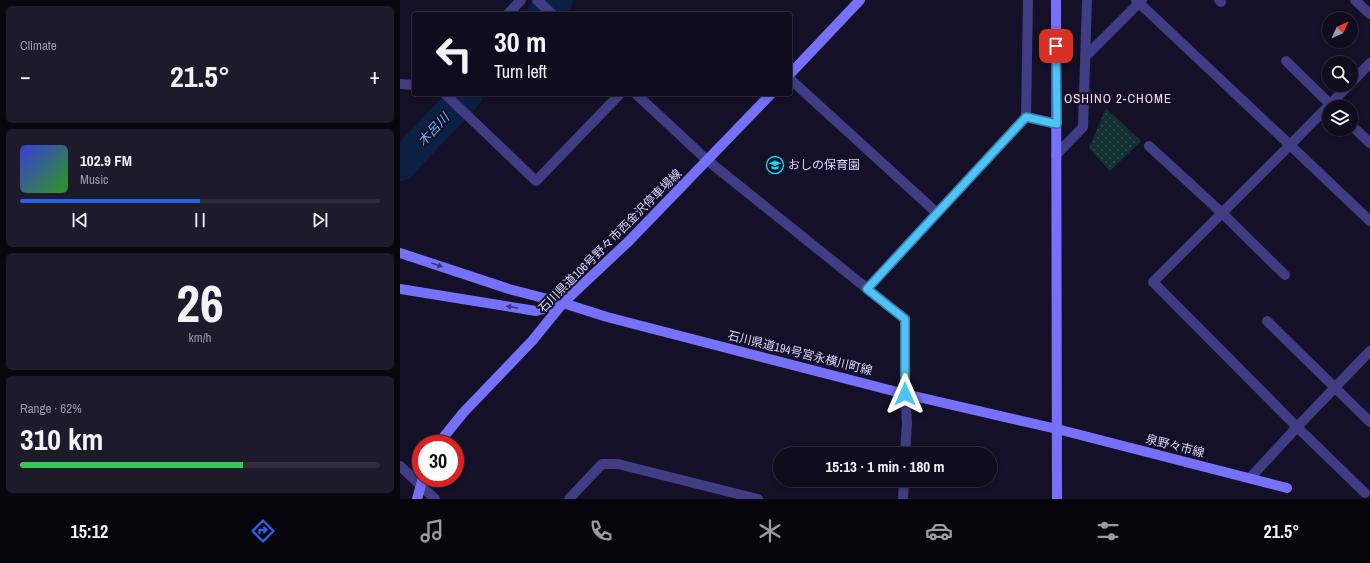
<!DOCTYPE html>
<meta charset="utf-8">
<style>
body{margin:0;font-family:"Archivo Narrow","Noto Sans JP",sans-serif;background:#1d1a2a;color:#f1f3f6;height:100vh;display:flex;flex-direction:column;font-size:15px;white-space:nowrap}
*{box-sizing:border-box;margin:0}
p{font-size:13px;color:#9b9ba4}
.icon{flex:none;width:22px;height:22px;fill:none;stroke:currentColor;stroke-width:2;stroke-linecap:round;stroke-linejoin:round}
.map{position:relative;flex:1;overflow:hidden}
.details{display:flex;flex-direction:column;gap:6px;padding:6px;background:#080710;width:400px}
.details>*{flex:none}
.hud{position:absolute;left:12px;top:12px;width:380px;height:84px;border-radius:4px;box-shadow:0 2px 6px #0003,0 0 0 1px #2f2c3b;background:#0f0c1d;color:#f1f3f6;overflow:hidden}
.needle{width:26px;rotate:46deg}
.buttons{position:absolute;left:922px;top:12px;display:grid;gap:8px}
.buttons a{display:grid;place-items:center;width:36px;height:36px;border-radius:50%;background:#0f0c1d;box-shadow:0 2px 6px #0003,0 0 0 1px #2f2c3b;font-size:20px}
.speed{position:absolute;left:12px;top:435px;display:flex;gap:8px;font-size:20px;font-weight:700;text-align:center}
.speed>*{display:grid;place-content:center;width:52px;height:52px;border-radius:50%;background:#0f0c1d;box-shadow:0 2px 6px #0003,0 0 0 1px #2f2c3b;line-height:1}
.speed .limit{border:6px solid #d22;background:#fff;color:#111}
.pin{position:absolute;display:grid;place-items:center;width:34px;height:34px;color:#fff;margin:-17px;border-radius:8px;box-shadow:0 2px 6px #0006}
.me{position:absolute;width:44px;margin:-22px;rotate:0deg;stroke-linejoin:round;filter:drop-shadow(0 0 3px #0008)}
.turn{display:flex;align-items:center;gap:14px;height:84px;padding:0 16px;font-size:18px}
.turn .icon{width:52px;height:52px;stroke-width:2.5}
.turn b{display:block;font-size:28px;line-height:34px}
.big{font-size:30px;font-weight:700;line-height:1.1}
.details .widget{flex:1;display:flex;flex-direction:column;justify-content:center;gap:6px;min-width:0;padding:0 14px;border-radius:6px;background:#1d1a2a}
.details .dial{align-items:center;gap:0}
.dial b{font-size:52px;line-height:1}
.song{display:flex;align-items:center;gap:12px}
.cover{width:48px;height:48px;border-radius:6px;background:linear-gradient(135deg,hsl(240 70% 55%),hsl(110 70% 35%))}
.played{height:4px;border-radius:2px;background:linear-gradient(90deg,#2563eb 50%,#2f2c3b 50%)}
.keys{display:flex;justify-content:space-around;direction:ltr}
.heat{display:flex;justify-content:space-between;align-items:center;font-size:22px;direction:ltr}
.charge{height:6px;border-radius:3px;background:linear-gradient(90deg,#34c759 62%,#2f2c3b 0)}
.trip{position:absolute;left:373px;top:447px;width:224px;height:40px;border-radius:20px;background:#0f0c1d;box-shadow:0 2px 6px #0003,0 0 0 1px #2f2c3b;font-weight:700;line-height:40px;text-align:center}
.tab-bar{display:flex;height:64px;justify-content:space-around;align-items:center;background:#06050c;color:#9b9ba4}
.tab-bar .icon{width:28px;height:28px}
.tab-bar .selected{color:#2563eb}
.tab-bar b{font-size:18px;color:#f1f3f6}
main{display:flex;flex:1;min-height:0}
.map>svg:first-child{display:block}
.green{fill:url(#green-dots)}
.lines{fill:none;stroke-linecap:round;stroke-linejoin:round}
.river{stroke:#0c2044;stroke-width:32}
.street{stroke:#403d85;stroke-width:10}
.secondary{stroke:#7571fb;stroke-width:10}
.oneway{fill:#3b377c}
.route-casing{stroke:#337fa1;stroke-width:10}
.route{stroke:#4fc3f7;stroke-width:7}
.labels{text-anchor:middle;stroke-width:4;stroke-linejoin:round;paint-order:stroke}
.poi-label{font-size:12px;fill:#dcd7fe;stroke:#141027;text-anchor:start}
.street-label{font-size:12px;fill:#dcd7fe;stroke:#141027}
.neighbourhood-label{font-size:13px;letter-spacing:1px;fill:#fed9f0;stroke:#141027}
.water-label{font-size:13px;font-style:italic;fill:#68b6fb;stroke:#141027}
</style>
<main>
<section class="details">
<div class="widget"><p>Climate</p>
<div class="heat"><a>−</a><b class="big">21.5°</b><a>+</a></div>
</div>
<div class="widget">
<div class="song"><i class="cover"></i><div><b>102.9 FM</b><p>Music</p></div></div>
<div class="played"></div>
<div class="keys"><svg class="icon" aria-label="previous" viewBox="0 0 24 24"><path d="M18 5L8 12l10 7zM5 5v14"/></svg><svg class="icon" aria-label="pause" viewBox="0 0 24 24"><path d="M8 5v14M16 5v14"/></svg><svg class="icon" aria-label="next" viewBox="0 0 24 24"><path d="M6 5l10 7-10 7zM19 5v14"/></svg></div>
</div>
<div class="widget dial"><b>26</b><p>km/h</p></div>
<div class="widget"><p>Range · 62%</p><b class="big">310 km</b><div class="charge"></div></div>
</section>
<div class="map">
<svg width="970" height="499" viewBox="0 0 970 499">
<defs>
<pattern id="green-dots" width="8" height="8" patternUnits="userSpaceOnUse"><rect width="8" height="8" fill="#133130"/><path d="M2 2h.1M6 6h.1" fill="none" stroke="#354e4f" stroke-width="1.8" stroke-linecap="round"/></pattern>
</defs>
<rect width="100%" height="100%" fill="#141027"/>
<path class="green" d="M706,108l35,33 -31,30 -21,-23z"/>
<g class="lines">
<path class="river" d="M143,14l14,-14
M0,165l67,-71"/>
<path class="street" d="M137,0l15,14
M736,0l154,145 59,-60
M819,0l2,2
M955,0l15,14
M108,14l13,-14
M685,57l57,-57
M886,61l47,46
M390,79l147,134 89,-96 2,-117
M951,83l19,-20
M0,84l14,1
M45,94l91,87 84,-87
M236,94l71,66 198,159v75l2,29 -2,31
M626,117l31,7
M951,125l19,18
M749,146l73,67 63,62
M656,155l27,-28 4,-127
M467,289l70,-76
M867,321l103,101
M0,466l35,33
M850,478l47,-51 -144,-145 137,-137 80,76
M965,493l-68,-66 73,-76
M169,499l33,-35h16l140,35
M503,499l1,-19"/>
<path class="secondary" d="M656,0l1,499
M390,74l70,-74
M0,253l109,36 54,14 44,14 298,77 152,35 230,59
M0,289l136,22 27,-8
M38,444l25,-31 69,-72 31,-38 66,-62 142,-147
M17,499l6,-21"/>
</g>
<defs><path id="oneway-solid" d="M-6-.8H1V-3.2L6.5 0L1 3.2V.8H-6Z"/></defs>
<g class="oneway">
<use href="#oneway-solid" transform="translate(37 265) rotate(19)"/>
<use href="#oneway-solid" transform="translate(112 307) rotate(-171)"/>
</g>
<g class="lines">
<g class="route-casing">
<path id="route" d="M505,394v-75l-38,-30 159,-172 31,7 -1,-78"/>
</g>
<use href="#route" class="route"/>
</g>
<defs>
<g id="school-ring" transform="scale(0.9)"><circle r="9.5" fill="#141027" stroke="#09dff8" stroke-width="1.5"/><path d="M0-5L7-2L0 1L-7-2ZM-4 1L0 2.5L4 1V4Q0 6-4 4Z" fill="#09dff8"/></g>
</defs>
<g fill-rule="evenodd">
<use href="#school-ring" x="375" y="165"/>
</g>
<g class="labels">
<g class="poi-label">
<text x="388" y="169">おしの保育園</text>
</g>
<g class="street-label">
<text transform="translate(210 241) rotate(-45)" y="4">石川県道106号野々市西金沢停車場線</text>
<text transform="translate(400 353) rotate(14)" y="4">石川県道194号宮永横川町線</text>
<text transform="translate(775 446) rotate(14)" y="4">泉野々市線</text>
</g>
<g class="neighbourhood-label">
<text x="718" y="103">OSHINO 2-CHOME</text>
</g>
<g class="water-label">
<text transform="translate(33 129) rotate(-47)" y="5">木呂川</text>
</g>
</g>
</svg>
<div class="buttons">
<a><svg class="needle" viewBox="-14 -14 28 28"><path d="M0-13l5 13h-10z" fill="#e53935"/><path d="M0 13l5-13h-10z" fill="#9b9ba4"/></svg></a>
<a><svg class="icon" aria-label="search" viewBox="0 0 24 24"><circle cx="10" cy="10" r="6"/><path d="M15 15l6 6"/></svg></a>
<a><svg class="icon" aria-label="layers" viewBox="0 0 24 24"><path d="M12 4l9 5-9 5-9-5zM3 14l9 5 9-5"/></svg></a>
</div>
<div class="speed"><div class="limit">30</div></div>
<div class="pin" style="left:656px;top:46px;background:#d93025"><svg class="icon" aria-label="arrive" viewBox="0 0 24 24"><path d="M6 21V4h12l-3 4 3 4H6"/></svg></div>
<svg class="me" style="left:505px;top:394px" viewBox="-20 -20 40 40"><path d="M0-17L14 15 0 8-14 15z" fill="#4fc3f7" stroke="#fff" stroke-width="4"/></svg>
<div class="trip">15:13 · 1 min · 180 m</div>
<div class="hud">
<div class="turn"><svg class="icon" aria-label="left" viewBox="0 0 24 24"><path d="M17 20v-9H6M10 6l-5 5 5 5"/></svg><div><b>30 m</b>Turn left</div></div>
</div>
</div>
</main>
<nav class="tab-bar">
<b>15:12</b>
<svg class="icon selected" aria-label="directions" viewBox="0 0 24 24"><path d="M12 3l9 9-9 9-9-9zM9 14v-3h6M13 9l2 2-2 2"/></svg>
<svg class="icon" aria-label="music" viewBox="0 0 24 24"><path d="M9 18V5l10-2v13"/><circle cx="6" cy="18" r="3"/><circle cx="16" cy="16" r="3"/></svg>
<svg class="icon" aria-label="phone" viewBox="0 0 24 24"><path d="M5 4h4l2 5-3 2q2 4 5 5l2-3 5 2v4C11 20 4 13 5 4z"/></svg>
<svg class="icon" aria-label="climate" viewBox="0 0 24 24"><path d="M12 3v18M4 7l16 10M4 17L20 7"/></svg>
<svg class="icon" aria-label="car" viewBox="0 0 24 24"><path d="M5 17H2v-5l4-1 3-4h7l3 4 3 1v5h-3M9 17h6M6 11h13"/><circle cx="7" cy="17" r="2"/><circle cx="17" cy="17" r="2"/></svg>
<svg class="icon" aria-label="filters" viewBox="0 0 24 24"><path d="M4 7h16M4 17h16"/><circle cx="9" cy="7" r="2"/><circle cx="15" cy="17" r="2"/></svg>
<b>21.5°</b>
</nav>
